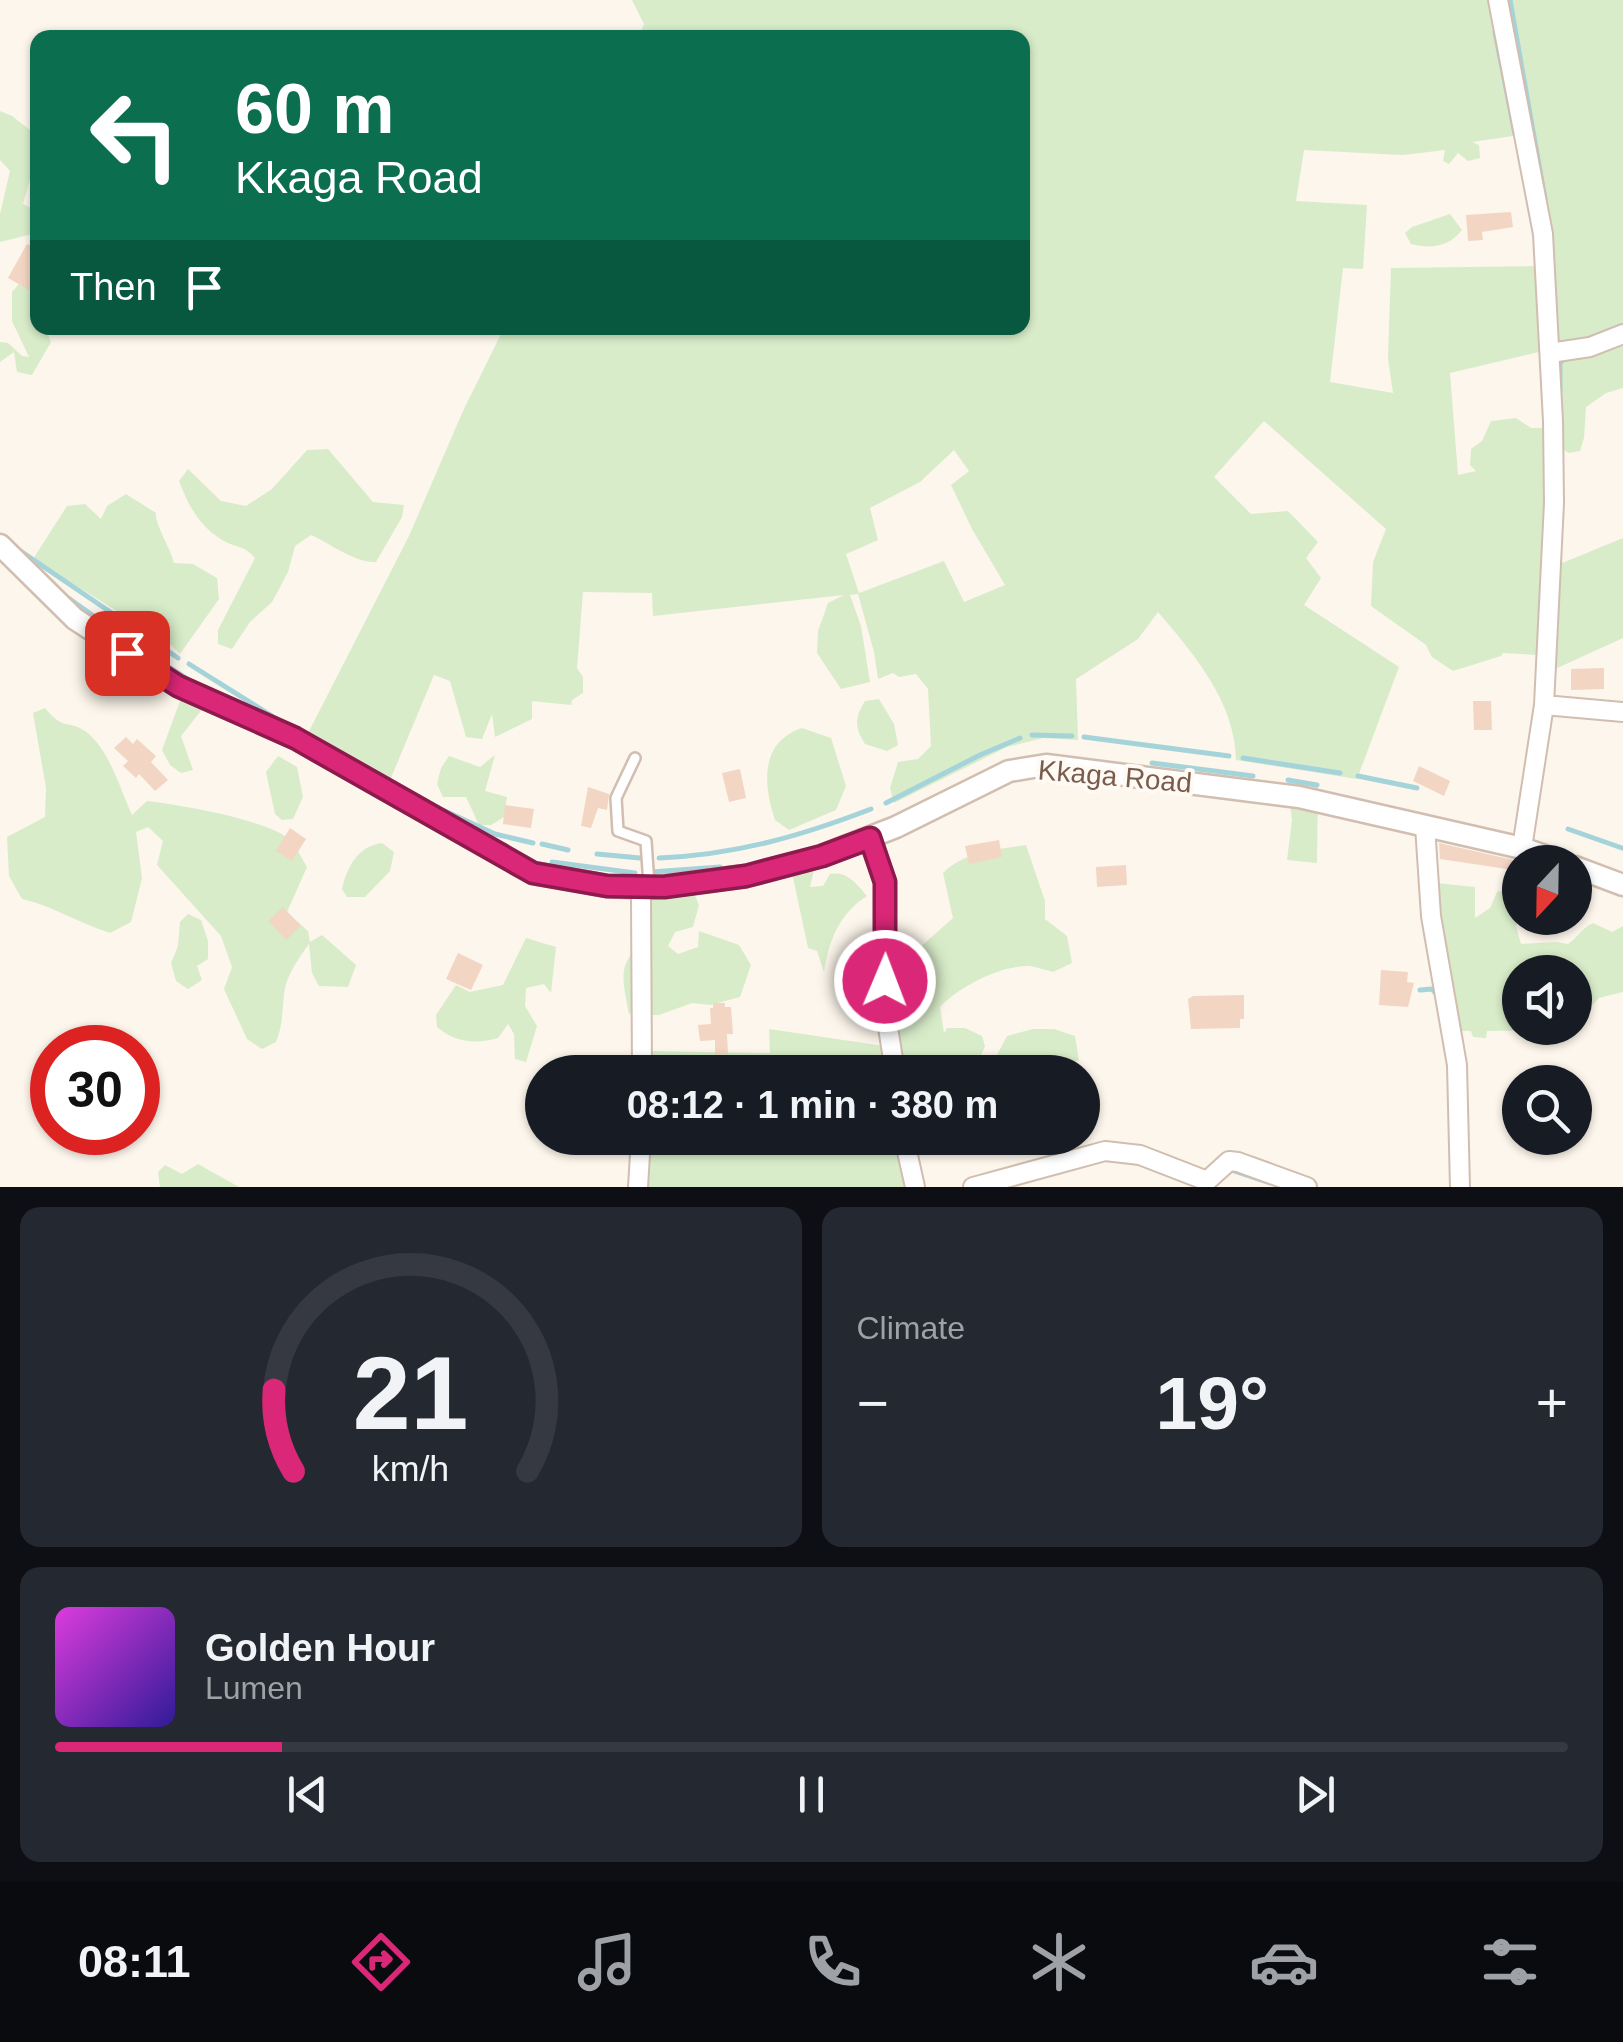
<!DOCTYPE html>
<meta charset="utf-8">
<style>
body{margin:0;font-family:Helvetica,sans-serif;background:#242831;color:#f1f3f6;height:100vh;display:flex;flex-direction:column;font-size:38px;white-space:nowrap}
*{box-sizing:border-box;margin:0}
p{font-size:32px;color:#9ea1a6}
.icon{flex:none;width:55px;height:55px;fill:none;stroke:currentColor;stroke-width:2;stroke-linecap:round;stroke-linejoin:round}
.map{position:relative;height:1187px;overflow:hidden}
.details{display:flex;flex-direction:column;gap:20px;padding:20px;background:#0d0f14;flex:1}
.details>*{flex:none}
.top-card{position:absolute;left:30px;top:30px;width:1000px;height:305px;border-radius:20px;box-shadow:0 2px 8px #0004;background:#0b6e4f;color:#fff;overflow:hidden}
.needle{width:65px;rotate:202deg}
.buttons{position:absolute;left:1502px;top:845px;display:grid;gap:20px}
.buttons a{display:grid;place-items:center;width:90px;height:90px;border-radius:50%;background:#171b24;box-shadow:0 2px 8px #0004;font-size:50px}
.speed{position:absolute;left:30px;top:1025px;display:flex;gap:20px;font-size:50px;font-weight:700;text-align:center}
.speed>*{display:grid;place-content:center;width:130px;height:130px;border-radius:50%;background:#171b24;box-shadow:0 2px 8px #0004;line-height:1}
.speed .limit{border:15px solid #d22;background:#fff;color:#111}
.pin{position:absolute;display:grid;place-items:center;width:85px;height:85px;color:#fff;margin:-42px;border-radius:20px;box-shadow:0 5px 15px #0006}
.me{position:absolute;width:110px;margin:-55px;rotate:1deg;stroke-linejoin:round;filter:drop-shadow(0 0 8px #0008)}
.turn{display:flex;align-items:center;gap:35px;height:210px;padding:0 40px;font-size:45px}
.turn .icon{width:130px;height:130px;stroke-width:2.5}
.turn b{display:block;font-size:70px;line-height:85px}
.then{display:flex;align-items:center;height:95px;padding:0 40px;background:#0003;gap:20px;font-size:38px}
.big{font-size:75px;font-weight:700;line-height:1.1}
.details .tile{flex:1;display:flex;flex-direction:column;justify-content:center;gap:15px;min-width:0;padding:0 35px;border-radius:20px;background:#242831}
.details .dial{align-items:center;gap:0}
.dial svg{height:260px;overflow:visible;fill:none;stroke:#363941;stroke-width:7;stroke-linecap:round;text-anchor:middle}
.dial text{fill:#f1f3f6;stroke:none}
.song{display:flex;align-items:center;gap:30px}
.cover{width:120px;height:120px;border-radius:15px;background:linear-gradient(135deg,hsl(300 70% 55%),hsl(250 70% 35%))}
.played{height:10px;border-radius:5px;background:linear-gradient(90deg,#db2777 15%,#363941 15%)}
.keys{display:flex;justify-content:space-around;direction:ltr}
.heat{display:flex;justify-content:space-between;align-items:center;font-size:55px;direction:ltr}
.details .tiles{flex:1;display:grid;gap:20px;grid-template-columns:1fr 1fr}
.tile:last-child{grid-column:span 2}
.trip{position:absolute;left:525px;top:1055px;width:575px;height:100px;border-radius:50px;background:#171b24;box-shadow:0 2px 8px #0004;font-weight:700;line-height:100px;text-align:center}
.tab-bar{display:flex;height:160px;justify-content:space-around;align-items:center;background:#090b0e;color:#9ea1a6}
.tab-bar .icon{width:70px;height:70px}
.tab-bar .selected{color:#db2777}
.tab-bar b{font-size:45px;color:#f1f3f6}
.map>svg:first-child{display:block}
.green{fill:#d8ecc9;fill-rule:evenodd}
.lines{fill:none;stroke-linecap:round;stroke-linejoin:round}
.stream{stroke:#a5d3da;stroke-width:5}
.building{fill:#f3d5c3}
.service-casing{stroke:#d1beb0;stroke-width:14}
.minor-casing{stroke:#d1beb0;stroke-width:22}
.tertiary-casing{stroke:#d1beb0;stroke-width:25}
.service{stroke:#fff;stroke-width:9}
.minor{stroke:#fff;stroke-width:18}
.tertiary{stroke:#fff;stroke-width:20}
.route-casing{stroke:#8e194d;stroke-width:25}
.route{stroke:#db2777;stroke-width:18}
.labels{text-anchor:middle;stroke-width:8;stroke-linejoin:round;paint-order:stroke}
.street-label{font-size:28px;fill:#7a5c4d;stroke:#fffaf3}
</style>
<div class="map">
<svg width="1623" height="1187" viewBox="0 0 1623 1187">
<rect width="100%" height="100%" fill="#fdf6ec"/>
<path class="green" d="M632,0h863l24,135 -47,7 7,3 1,13 -12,3 -10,-8 -9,11 -6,-3 2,-11 -42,5 -99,-5 -8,51 71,4 -4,64 -20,-1 -13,114 63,11 -5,-34 3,-91 149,-2 3,85 -93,22 8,102 18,-4 -6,-6 1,-16 11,-8 9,-20 25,-3 15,10h17l-2,114 -9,113 -34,-2 -2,3 -48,15 -21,-14 -6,-12 -55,-39 2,-44 13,-33 -122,-108 -50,56 37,37 37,-3 30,31 -12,16 15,20 -17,27 95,62 -42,112 -121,-19c-1,-58 -42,-106 -78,-148l-20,27 -62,40 2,61 -35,-2 -36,9 -113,56 -4,-15 8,-26 20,-3 13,-13 -3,-57 -12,-15 -17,3 -6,-4 -15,6 -4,-27 -16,-58 -8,1 11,31 9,56 -29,7 -24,-36 1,-22 10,-28 16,-8 -191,21 -1,-23 -69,-1 -6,76 6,9v16l-11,7 -1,5 -39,-4v18l-37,18 -3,-23 -10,25 -16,-2 -16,-56 -16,-6 -46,110 -83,-46 104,-203 54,-125 41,-83h518v-290l-383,-1 5,-13zM954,450l15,21 -18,14 21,44 33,56 -41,17 -20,-41 -85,32 -13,-39 32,-14 -8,-32 50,-26z
M1506,0h117v330l-36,11 -29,3 -3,-3z
M0,111l12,5 23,18 1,24 -13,46 15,7 -1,22 -37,9v-28l10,-43 -10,-11z
M1450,214l12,16c-13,17 -32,19 -51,14l-6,-11 7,-6z
M23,279l14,9 1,40h7l6,14 -19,33 -15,-3 -3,-20 -14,10v-20l8,1 14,13 7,1 -17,-36v-29z
M1623,340v48l-17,5 -20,14 -2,31 -4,13 -11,2 -10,-6 -2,-81 2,-7z
M328,449l45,53 31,3 -2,12 -26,45c-22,1 -44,-18 -65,-27l-16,11 -7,26 -16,30 -22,20 -18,27 -14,-5v-14l37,-72c-12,-13 -14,-9 -27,-15 -27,-13 -39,-36 -49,-62l9,-12 33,32 25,5 26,-17 35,-39z
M126,494l30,19c-1,12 14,34 18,50l19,1 24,14 2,21 -39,55 -10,-10 -137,-85 34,-53 18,-2 16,15 6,-13z
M1623,538v100l-70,32 2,-104z
M187,682l17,25 -23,29 12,34 -12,3 -11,-8 -8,-15z
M879,699l15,25 4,21 -11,6 -22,-7c-11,-17 -10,-27 0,-43z
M45,708c20,24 22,11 40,23 24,17 35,58 47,84l15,-14c32,4 120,18 143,39 7,7 12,19 17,27l-20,45 21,19 2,11 12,-7 34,30 -8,22 -29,-1 -7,-13 -3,-29c-11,15 -23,32 -25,50 -2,18 -1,31 -8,48l-14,7 -15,-10 -23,-50 8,-22 -11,-31 -64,-71 6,-24 -15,-14 -12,5 6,46 -11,44 -21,11c-31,-10 -57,-27 -88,-34l-13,-23 -2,-39 38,-20 1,-29 -13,-75z
M802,728l29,10 15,48 -10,24 -47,20 -14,-10c-12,-36 -15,-78 27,-92z
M495,755l-10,36 22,6 -3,20 -13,8h-12l-13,-28h-23l-6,-13 4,-16 8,-12 31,11z
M278,756l19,11 6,30 -10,22 -11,1 -7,-6 -9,-42z
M1287,782l31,2 -1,79 -30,-3 5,-40z
M382,843l12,9 -4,19 -25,26h-18l-5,-8c5,-22 16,-43 40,-46z
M1026,845l19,56v18l22,17 5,27 -19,9c-8,-2 -16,-5 -24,-6 -28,-1 -71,21 -89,41l4,26 3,-5h18l17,8 3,10 -11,26h-76l-9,-69 11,-38 53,-47 -10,-45c22,-22 54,-23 83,-28z
M806,865l8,5 -4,17 13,-1 7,-12c17,-3 26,9 37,22 -28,18 -38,44 -43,76l-7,-21 -9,-3 -17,-80z
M1436,883l39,4v31l15,-10 7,-16 10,-3 12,6 2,23 -5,8 5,18 36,-2 11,2c10,-7 14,-16 25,-21l19,9 11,-6v66l-24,6 -24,26v-52h-55v56h51l-2,2 -82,1 -1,7 -13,-1 -2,-6h-12l-22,-112z
M692,888l7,17 -6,22 -18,5 -7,14 10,8 20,-7 1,-16 40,14 12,20 -11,32 -30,8 -18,-2 -33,12h-8l-13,-12 -9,12c-6,-36 -14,-51 18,-76l1,-33 7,-16z
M188,914l13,6 7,21v18l-11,7 5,14 -14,9 -12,-8 -5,-18 7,-17 2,-24z
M526,938l30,9 -5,46 -7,-9 -18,4 -1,18 12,20 -11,36 -11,-3 -1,-25 -6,-10 -10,14c-22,6 -43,5 -61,-11l-1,-12 20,-30 14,7 33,-7z
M769,1029l115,17 7,26h-250l6,-21 123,2z
M1033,1029h21l21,7 4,24 -24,12h-67l19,-36z
M640,1138h261l11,49h-268z
M198,1164l41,23h-79l-2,-15 7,-7 17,9z"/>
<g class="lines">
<path class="stream" d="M1510,0l35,199
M1495,32l20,102
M1560,390v-27l5,-5
M19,550l159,108
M64,595l55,39
M138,647l56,36
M189,664l91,57
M1032,735l40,1
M1084,737l145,19
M1243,758l97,15
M1152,763l101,13
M1358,776l59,12
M1288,780l29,5
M886,803l94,-48 40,-17
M443,810l52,24 38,9
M1568,829l54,19
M542,844l26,6
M597,854l43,4
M659,858c76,-3 142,-22 212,-49
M552,862l83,11
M651,872l69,-5
M1420,990l12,-1 5,6
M1228,1169l42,14"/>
</g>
<path class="building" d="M1511,212l2,15 -31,5 1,8 -15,1 -2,-26z
M27,244l11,5v46l-30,-17z
M1604,668v21l-33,1v-21z
M1473,701h18l1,29h-18z
M126,737l7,7 4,-5 19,17 -5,6 17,18 -13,11 -16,-17 -3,4 -13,-12 5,-5 -14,-13z
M1419,766l31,15 -6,15 -31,-15z
M740,769l6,29 -17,4 -7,-29z
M588,787l21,7 -2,16 -9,-2 -7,20 -10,-2z
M505,805l29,4 -3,19 -28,-4z
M290,828l16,11 -14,22 -16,-10z
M999,840l3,17 -33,7 -4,-18z
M1439,843l79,18 2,10 -80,-12z
M1126,865l1,20 -30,2 -1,-20z
M283,907l18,19 -15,14 -18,-19z
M458,953l25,12 -12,25 -25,-11z
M1381,970l27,2 -1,10 7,1 -6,24 -29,-2z
M1244,995v24h-4v9l-49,1 -3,-30 5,-3z
M713,1003h12v4h6l2,27h-6l1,20 -13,1v-15l-15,1 -2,-16 13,-1 -1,-16h3z"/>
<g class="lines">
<g class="service-casing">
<path id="service" d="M635,758l-19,40 2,33 28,10 3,44"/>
</g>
<g class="minor-casing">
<path id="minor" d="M1498,0l45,234 10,187 1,82 -10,202 -22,143
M1550,353l40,-6 33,-13
M1544,705l79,7
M1425,826l6,90 26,149 3,122
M870,838l15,44 -1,120 11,70
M638,887l3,10 1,175
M904,1138l11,49
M638,1187l3,-49
M973,1187l132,-36 35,4 67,26 22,-20 9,1 69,25"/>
</g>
<g class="tertiary-casing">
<path id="tertiary" d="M0,545l75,74 103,67 117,52 238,135 74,13 42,2 97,-12 76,-20 74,-29 113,-56 37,-6 253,32 223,51 40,14
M1575,867l48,18"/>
</g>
<use href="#service" class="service"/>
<use href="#minor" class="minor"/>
<use href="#tertiary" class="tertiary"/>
</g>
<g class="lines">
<g class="route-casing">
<path id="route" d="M127,653l51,33 117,52 238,135 74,13 57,1 82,-11 76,-20 48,-18 15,44v99"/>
</g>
<use href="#route" class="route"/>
</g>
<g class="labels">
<g class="street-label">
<text transform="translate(1115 776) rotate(5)" y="10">Kkaga Road</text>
</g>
</g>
</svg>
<div class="buttons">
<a><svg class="needle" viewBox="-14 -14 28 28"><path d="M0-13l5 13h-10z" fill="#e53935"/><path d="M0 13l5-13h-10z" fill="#9ea1a6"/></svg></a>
<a><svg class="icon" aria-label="sound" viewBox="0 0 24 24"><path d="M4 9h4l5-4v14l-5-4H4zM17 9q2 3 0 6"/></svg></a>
<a><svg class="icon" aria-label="search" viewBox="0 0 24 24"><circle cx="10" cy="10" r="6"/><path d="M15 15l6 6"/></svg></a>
</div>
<div class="speed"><div class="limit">30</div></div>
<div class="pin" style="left:127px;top:653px;background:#d93025"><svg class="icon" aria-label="arrive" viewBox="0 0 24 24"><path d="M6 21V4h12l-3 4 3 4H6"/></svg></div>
<svg class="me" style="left:885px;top:981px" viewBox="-20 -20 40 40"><circle r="17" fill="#db2777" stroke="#fff" stroke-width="3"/><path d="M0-11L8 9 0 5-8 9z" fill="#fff"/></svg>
<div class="trip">08:12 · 1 min · 380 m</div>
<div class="top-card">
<div class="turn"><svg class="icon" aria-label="left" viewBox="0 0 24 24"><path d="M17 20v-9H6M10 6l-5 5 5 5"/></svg><div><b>60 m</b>Kkaga Road</div></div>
<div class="then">Then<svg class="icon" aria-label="arrive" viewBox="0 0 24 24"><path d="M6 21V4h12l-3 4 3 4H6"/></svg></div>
</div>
</div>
<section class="details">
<div class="tiles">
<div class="tile dial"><svg viewBox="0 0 100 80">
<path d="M14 69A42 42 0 1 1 86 69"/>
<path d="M14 69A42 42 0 0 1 8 44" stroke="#db2777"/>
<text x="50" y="56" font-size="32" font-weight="700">21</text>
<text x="50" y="72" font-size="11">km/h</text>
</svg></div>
<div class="tile"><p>Climate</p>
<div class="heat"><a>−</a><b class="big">19°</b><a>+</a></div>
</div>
<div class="tile">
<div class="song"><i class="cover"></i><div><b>Golden Hour</b><p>Lumen</p></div></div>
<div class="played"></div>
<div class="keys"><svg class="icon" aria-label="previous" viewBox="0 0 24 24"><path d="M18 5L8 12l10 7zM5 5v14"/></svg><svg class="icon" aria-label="pause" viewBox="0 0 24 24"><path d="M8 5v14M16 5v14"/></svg><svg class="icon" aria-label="next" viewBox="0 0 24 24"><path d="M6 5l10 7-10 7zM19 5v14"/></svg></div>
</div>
</div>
</section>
<nav class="tab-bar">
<b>08:11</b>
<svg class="icon selected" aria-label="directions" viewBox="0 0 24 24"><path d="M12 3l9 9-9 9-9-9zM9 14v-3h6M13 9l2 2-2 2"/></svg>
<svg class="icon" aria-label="music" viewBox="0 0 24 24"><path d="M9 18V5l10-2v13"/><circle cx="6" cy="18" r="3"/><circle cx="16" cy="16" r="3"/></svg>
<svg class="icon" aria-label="phone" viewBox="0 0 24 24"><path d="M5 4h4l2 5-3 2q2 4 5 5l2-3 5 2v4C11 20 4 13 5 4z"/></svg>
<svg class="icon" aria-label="climate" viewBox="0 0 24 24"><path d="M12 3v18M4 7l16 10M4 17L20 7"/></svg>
<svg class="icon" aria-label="car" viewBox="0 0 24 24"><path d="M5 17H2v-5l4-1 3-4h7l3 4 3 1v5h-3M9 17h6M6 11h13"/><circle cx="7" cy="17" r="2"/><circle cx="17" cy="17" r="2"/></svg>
<svg class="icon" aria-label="filters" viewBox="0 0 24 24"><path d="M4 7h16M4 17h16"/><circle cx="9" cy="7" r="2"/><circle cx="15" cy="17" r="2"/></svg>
</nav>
